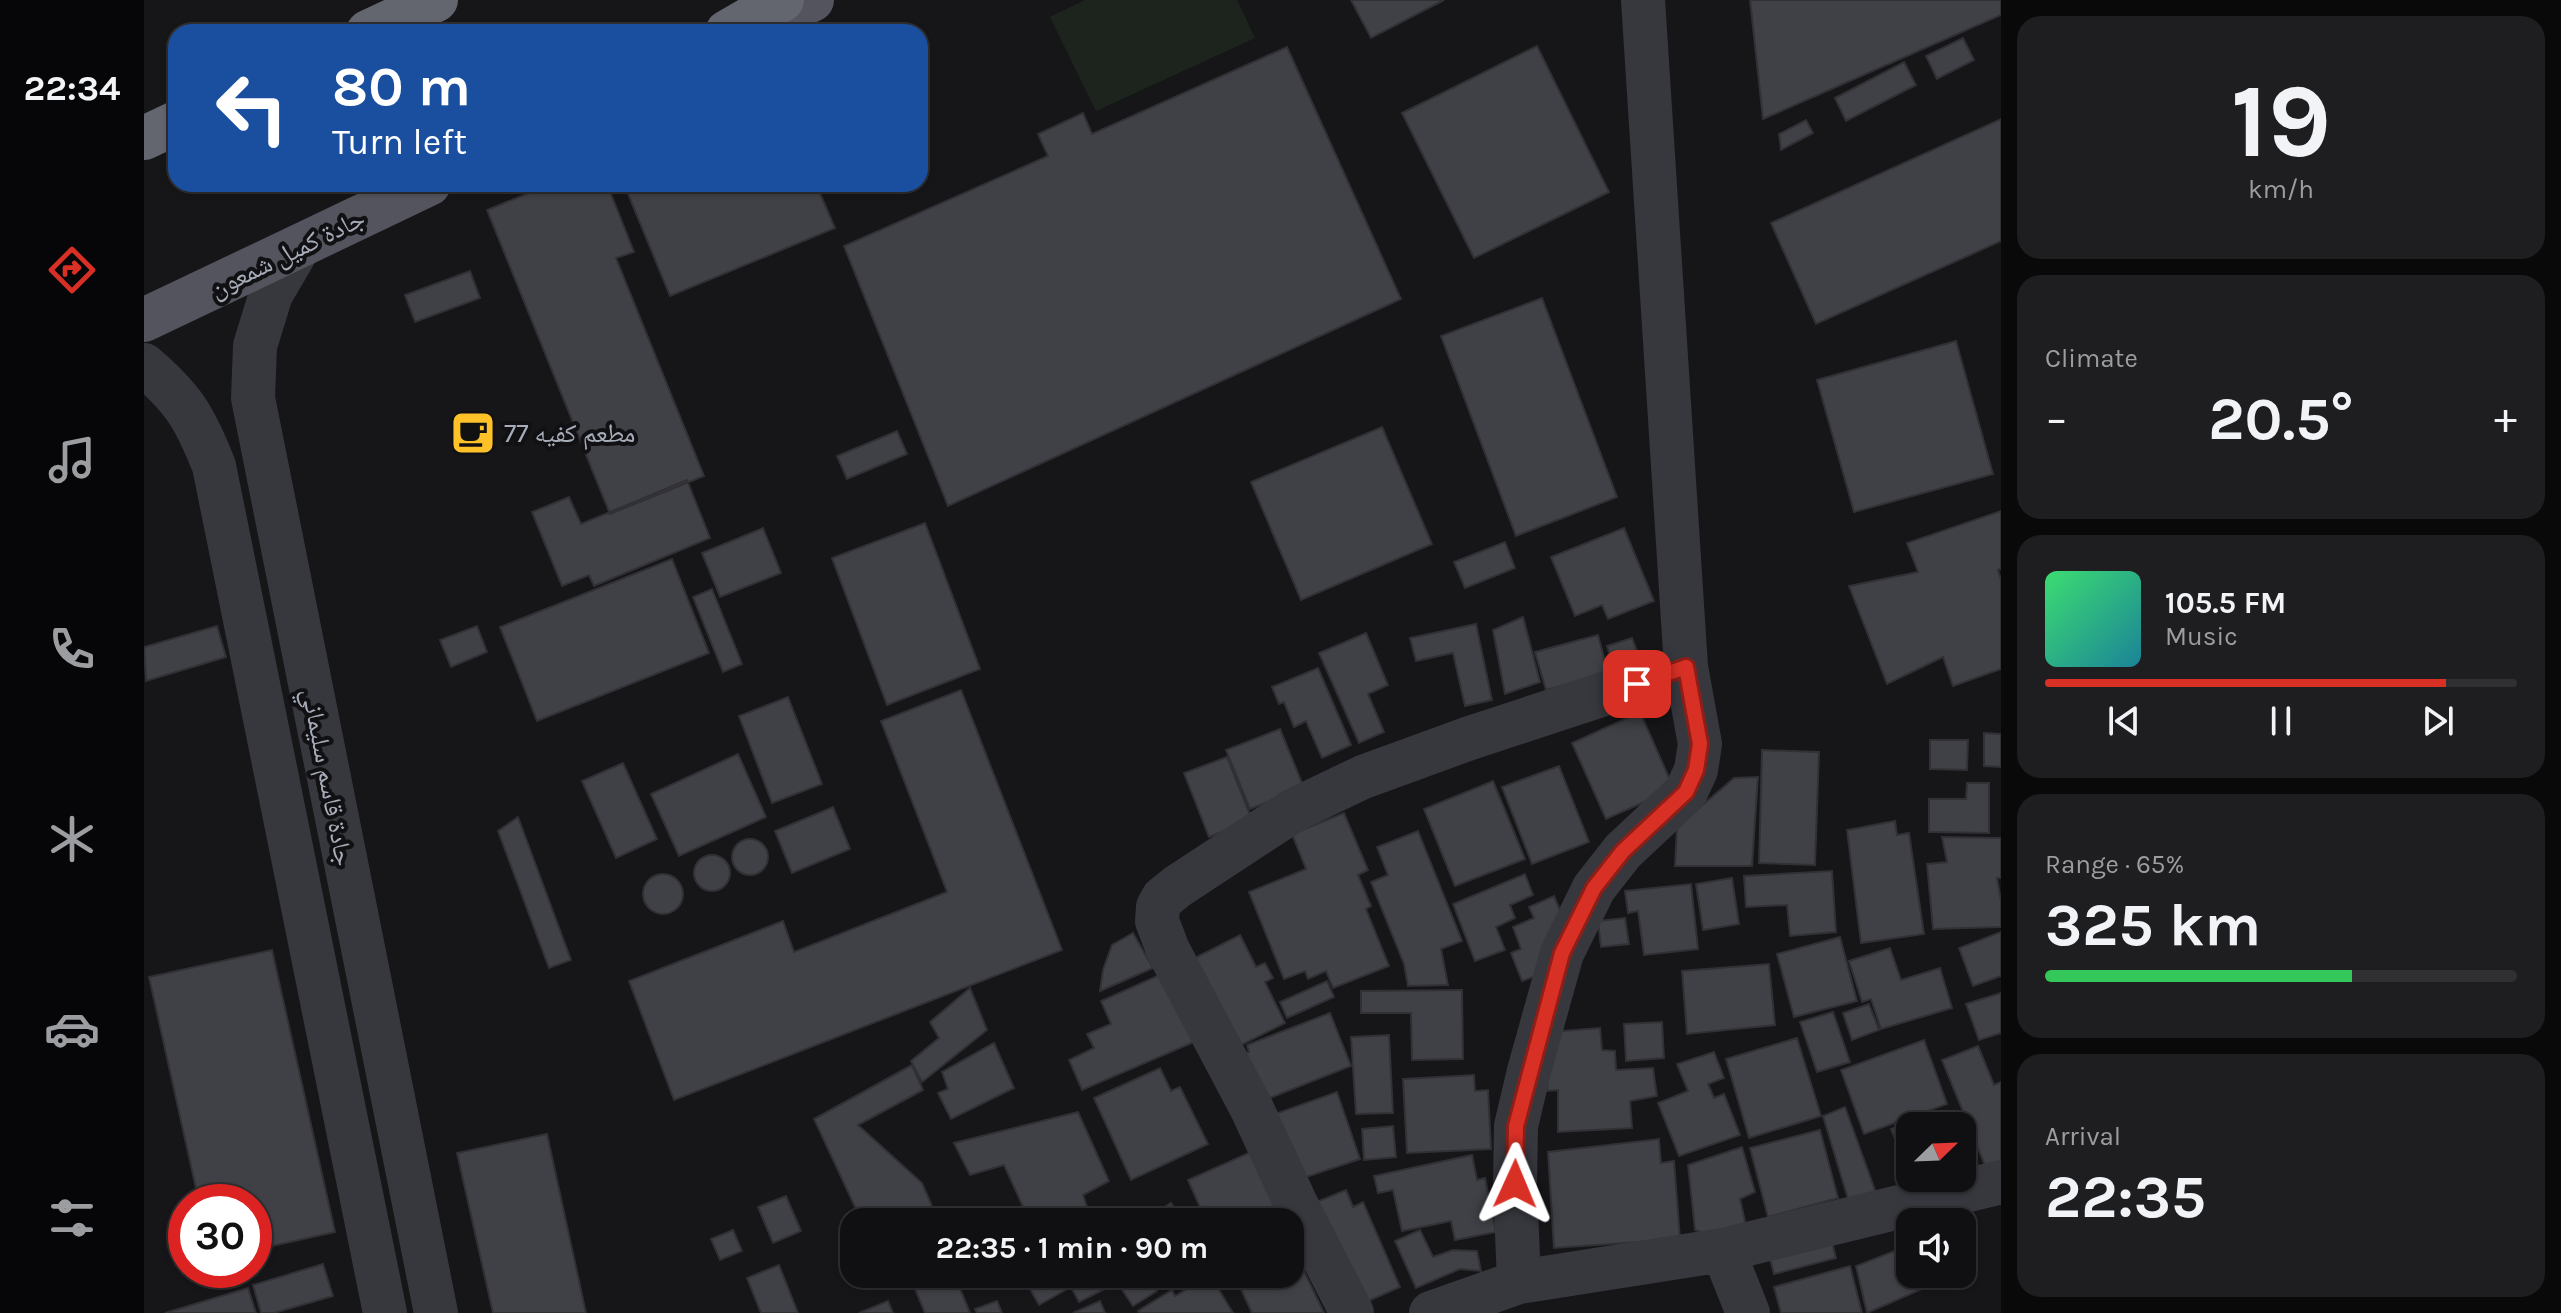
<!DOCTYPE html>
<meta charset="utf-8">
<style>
body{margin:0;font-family:Karla,"Noto Naskh Arabic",sans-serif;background:#1e1e21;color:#f1f3f6;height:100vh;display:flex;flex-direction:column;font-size:30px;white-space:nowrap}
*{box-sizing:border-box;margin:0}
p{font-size:26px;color:#9c9da0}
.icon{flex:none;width:44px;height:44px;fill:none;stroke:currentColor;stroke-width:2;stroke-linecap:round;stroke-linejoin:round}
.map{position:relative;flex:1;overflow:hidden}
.side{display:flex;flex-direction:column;gap:16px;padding:16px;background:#09090a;width:560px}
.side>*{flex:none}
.top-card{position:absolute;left:24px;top:24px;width:760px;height:168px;border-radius:24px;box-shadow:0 2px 6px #0004,0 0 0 2px #303033;background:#1a4fa0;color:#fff;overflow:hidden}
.needle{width:52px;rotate:67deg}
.buttons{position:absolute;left:1752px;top:1112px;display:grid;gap:16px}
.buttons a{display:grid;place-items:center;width:80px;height:80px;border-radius:16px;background:#101013;box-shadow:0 2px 6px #0004,0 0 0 2px #303033;font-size:40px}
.speed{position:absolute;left:24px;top:1184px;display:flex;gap:16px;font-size:40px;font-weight:700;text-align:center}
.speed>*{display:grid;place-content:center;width:104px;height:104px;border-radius:50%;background:#101013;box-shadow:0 2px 6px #0004,0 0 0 2px #303033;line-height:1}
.speed .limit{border:12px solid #d22;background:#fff;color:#111}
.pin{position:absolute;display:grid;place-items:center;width:68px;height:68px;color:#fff;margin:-34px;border-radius:16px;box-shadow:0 4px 12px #0006}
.me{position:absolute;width:88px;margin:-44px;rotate:1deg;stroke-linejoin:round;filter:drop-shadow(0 0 6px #0008)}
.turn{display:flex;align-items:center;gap:28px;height:168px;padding:0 32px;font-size:36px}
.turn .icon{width:104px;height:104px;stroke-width:2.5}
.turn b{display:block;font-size:56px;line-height:68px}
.big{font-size:60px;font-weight:700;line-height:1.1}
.side .tile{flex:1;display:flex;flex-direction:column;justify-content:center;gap:12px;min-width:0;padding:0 28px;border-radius:24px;background:#1e1e21}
.side .dial{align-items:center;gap:0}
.dial b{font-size:104px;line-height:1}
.song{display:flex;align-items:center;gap:24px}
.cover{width:96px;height:96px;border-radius:12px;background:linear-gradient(135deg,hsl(140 70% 55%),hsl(190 70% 35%))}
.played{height:8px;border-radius:4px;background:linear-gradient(90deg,#d93025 85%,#303033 85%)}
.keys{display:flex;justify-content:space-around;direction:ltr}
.heat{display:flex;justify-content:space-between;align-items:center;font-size:44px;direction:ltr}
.charge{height:12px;border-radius:6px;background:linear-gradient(90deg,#34c759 65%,#303033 0)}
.trip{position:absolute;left:696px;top:1208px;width:464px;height:80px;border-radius:24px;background:#101013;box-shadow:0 2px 6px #0004,0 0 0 2px #303033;font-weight:700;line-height:80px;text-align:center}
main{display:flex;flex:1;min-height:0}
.tabs{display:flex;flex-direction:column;width:144px;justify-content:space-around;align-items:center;background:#060608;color:#9c9da0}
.tabs .icon{width:56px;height:56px}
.tabs .active{color:#d93025}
.tabs b{font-size:36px;color:#f1f3f6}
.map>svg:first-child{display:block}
.green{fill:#1c241d}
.building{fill:#404146;stroke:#303035;stroke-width:2}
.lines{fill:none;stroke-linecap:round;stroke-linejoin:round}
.minor{stroke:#37383e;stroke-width:44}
.major{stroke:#53545d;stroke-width:44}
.highway{stroke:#63656f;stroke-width:44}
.route-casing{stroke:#8d1f18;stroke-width:20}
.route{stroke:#d93025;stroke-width:14}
.labels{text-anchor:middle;stroke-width:8;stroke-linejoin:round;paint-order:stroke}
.street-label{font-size:26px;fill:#a7acb9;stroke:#111114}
.poi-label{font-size:26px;fill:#a7acb9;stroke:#111114;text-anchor:start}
</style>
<main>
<nav class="tabs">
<b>22:34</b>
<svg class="icon active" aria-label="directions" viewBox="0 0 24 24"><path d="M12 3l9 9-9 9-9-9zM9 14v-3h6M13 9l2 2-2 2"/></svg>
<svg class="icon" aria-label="music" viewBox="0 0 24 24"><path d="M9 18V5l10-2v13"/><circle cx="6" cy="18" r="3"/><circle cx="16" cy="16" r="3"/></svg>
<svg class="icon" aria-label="phone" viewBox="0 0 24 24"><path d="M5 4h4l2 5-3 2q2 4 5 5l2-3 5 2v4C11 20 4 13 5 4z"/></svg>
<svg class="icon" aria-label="climate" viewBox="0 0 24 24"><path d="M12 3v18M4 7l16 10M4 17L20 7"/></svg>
<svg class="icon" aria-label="car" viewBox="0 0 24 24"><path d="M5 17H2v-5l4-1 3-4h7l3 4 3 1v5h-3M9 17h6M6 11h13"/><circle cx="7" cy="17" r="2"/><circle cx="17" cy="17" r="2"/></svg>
<svg class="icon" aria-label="filters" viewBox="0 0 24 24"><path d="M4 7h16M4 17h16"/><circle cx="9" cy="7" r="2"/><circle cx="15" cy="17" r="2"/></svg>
</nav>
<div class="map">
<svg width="1857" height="1313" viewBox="0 0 1857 1313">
<rect width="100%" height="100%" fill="#161619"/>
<path class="green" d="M941,0h152l18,38 -159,73 -46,-94z"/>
<path class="building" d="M1207,0h93l-73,38z
M1606,0h251v15l-238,104z
M1819,38l11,22 -37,19 -11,-23z
M1393,46l72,146 -135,66 -72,-145z
M1143,47l114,252 -453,207 -104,-260 204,-90 -10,-22 45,-21 9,21z
M1760,62l12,23 -70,36 -11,-23z
M1857,119v122l-185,83 -45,-101z
M1662,120l7,13 -32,17 -2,-16z
M407,184h56l27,68 -18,6 88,218 -94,38 -123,-304z
M480,184h192l19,44 -165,68z
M326,271l10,27 -65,24 -10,-27z
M1398,298l75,199 -101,39 -75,-200z
M1812,341l37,133 -139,38 -37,-132z
M1238,427l50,117 -131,56 -50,-118z
M753,431l10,23 -60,25 -10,-23z
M543,480l23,58 -116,48 -5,-11 -27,11 -30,-74 37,-15 12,27z
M1857,511v58l-3,1 3,10v89l-48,17 -10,-29 -56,27 -38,-98 69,-14 -11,-29z
M781,523l55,146 -93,36 -55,-147z
M619,528l18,45 -61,24 -18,-44z
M1480,528l30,73 -46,18 -6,-14 -27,11 -24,-59z
M1361,542l10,26 -50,20 -11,-26z
M528,559l37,94 -172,68 -37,-94z
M568,589l30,75 -19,8 -30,-75z
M1379,617l17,65 -35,12 -12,-64z
M1332,624l16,76 -27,6 -12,-53 -37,8 -6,-23z
M73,626l9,31 -80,24 -2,-34z
M333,626l10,26 -36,15 -11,-27z
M1222,633l22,52 -20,9 16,38 -25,11 -40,-90z
M1454,635l10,38 -62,17 -11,-38z
M1488,638l10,26 -27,9 -8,-27z
M1174,668l33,77 -29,13 -16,-37 -12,6 -10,-25 -5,2 -7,-17z
M817,690l101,260 -388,150 -45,-119 154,-60 11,31 153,-60 -66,-171z
M644,697l34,87 -50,19 -33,-87z
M1496,712l34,77 -68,30 -34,-76z
M1136,729l24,59 -54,21 -24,-59z
M1840,733l17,1v33l-17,-1z
M1786,740h38l-1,30 -37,-1z
M1618,750l57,2 -4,113 -56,-2z
M594,754l28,63 -87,39 -28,-62z
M1083,757l25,63 -43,17 -25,-64z
M479,763l34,76 -41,19 -34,-77z
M1415,766l30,76 -57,22 -30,-77z
M1614,777l-6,89h-77l2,-39 57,-49z
M1349,781l32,78 -70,27 -31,-77z
M1823,783h22v50l-60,-1v-33h37z
M689,807l17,42 -58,24 -17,-42z
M1200,813l24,57 -10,5 13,31 -5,3 23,57 -56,22 -7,-17 -18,8 -3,-8 -21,8 -35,-87 57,-23 -14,-35z
M374,817l53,143 -22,8 -51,-137z
M1751,821l2,14 12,-2 15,101 -63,9 -14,-113z
M1274,831l44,110 -21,8 7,36 -40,1 -4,-22 -33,-82 17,-7 -11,-28z
M1798,837l59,1v40h-4l4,23v26l-68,2 -6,-65 20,-2z
M588 857a18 18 0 1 1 36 0a18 18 0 1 1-36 0Z
M550 873a18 18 0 1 1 36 0a18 18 0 1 1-36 0Z
M1688,871l4,61 -46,4 -3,-31 -41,2 -2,-31z
M499 894a20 20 0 1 1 40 0a20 20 0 1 1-40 0Z
M1381,874l8,21 -23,10 5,13 -19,9 9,23 -30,11 -22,-57z
M1588,878l7,46 -36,6 -7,-46z
M1547,884l7,65 -54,6 -6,-44 -10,2 -3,-22z
M1410,896l8,19 -23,60 -17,6 -11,-28 10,-4 -8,-22 21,-9 -5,-11z
M1481,918l4,26 -28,3 -3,-26z
M1857,932v44l-28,10 -14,-38z
M989,933l20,35 -53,23 3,-21 9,-25z
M1096,935l16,32 9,-4 8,15 -8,4 20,41 -58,29 -44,-88z
M1696,937l17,64 -63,16 -17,-63z
M1746,948l11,32 39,-12 12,40 -71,21 -10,-30 -9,3 -13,-41z
M128,950l63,282 -81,18v-48h-55l-50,-225z
M1625,964l6,61 -88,9 -5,-63z
M1020,973l30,69 -112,48 -13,-30 25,-12 -7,-14 24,-10 -10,-23z
M1183,981l7,16 -47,21 -7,-16z
M826,988l17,42 -65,52 -11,-21 28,-23 -9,-16z
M1318,990l1,69 -51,1 -1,-47h-50v-22z
M1857,993v40l-22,7 -13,-36z
M1725,1004l10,26 -27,10 -9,-27z
M1689,1012l17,50 -33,10 -17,-50z
M1186,1013l21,53 -89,35 -18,-47 5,-2 -2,-7z
M1518,1022l2,36 -38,3 -2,-37z
M1456,1028l2,22 13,1 1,19 37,-2 4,28 -27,5 2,27 -74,4v-42l-11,1 3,-59z
M1245,1035l4,78 -37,1 -5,-77z
M1653,1038l24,78 -72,22 -23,-79z
M1780,1040l23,64 -83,30 -23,-64z
M850,1043l20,45 -63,31 -13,-26 10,-4 -6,-17z
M1834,1046l16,39 7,-3v81l-15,5 -44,-108z
M1570,1052l10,26 -16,6 6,14 10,-4 16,41 -61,21 -21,-53 30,-12 -11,-27z
M768,1065l11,25 -65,35 64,58 17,39h-77l-48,-103z
M1016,1068l11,23 9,-4 28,57 -77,36 -37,-82z
M1330,1075l1,16 13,-1 3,59 -84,4 -4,-74z
M1193,1092l23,67 -66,22 -22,-66z
M1701,1107l31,86 -27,9 -26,-86z
M934,1112l31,69 -26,14 5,15 -28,12h-30l-26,-57 -34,10 -16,-32z
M1777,1117l4,9h-15v38l-4,2 -15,-37z
M1249,1126l3,31 -32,3 -2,-31z
M1676,1130l18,68 -70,19 -18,-69z
M403,1134l39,179h-93l-36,-160z
M1515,1139l2,24 13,-2 6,78 -126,9 -6,-96z
M1598,1147l13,45 -15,7 7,31 -28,8 -24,-8 -7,-65z
M1107,1152l32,70h-86l-1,-2 8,-4 -16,-36z
M1328,1155l5,25 8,-2 11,54 -41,8 -4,-19 -49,10 -9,-41 -15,3 -4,-17z
M1202,1190l7,17 10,-5 37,85 -34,15 -52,-99z
M642,1196l15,35 -28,12 -15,-36z
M1027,1203l12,19h-42z
M589,1230l9,21 -22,9 -9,-21z
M1276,1230l13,27 20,-7 24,1 4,20 -21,-2 -44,19 -21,-47z
M1685,1230l7,28 -62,16 -7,-27z
M1146,1242l34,71h-72l-18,-39h56z
M1766,1245v29h34l1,5 -78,34 -11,-47z
M179,1264l10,32 -59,17h-13l-8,-28z
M635,1265l19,48h-37l-14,-35z
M1706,1266l12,47h-81l-7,-26z
M742,1274h30l-25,11z
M795,1274h15l16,39h-45l-12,-29z
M973,1274l-13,7 3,7 -28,14 -8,-15 -32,18 -17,-30z
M982,1274h20l11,17 -24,15 -17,-25z
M1066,1275l23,38h-93l-2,-2 34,-21 3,6z
M104,1288l8,25h-91z
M744,1301l5,12h-34z
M853,1301l5,12h-25l-2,-4z
M956,1301l5,12h-32z"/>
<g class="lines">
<path class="minor" d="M154,248l-27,46 -16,52 -2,52 183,915
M0,365c40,34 51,53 70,101l171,847
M1579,1250l25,63
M1375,1282l-4,-98 1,-58 13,-55 33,-118 32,-65 29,-37 63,-59 10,-22 4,-26 -14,-77 -43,-667
M1208,1313l-56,-109 -44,-95 -84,-159 -11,-29 1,-14 5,-9 15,-12 116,-76 69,-33 107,-39 216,-71
M1287,1313l88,-31 204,-32 278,-68"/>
<path class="major" d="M604,29l64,-29
M0,320l285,-136"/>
<path class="highway" d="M224,32l68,-32
M583,32l55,-32
M0,138l32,-15"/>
</g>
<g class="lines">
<g class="route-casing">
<path id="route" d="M1371,1184l1,-58 46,-173 32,-65 29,-37 63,-59 10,-22 4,-26 -14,-77 -49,17"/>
</g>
<use href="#route" class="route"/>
</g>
<defs>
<g id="cafe-square" transform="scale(2.3)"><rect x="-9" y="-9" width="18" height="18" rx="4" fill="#ffc128" stroke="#111114"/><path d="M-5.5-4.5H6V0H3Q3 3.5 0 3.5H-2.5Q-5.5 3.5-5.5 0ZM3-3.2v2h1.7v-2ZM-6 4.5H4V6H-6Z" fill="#111"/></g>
</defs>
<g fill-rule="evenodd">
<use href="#cafe-square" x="329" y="433"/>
</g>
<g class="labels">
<g class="street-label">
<text transform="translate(143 253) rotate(-26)" y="9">جادة كميل شمعون</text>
<text transform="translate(184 777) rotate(79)" y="9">جادة قاسم سليماني</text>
</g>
<g class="poi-label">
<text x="360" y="442">مطعم كفيه 77</text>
</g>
</g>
</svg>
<div class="buttons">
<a><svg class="needle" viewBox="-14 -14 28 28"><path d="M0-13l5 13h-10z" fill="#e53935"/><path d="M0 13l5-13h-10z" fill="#9c9da0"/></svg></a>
<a><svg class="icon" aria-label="sound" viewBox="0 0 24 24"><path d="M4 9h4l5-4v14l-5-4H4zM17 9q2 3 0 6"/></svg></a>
</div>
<div class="speed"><div class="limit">30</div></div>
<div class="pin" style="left:1493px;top:684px;background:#d93025"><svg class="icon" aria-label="arrive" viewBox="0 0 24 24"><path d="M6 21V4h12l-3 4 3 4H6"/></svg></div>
<svg class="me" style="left:1371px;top:1184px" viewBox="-20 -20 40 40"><path d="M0-17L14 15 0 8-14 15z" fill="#d93025" stroke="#fff" stroke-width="4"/></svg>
<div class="trip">22:35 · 1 min · 90 m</div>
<div class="top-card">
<div class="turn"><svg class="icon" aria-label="left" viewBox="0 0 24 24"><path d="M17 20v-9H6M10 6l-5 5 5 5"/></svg><div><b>80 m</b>Turn left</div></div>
</div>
</div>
<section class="side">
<div class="tile dial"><b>19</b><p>km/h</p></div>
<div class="tile"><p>Climate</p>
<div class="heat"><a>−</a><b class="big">20.5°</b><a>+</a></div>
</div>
<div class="tile">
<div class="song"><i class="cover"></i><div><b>105.5 FM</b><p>Music</p></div></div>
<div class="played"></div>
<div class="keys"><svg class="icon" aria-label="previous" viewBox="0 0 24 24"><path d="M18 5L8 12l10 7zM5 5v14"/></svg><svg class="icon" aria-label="pause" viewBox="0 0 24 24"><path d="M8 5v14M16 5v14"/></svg><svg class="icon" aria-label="next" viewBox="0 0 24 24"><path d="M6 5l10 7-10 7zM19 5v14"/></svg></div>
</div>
<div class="tile"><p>Range · 65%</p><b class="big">325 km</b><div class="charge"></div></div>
<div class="tile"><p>Arrival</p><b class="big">22:35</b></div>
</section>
</main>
